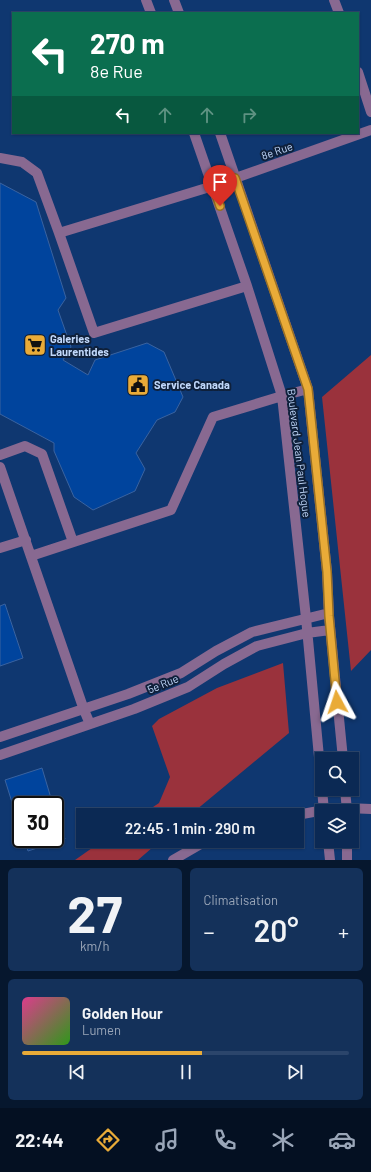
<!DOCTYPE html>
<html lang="fr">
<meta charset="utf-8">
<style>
body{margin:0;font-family:Barlow,sans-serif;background:#14315a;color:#f1f3f6;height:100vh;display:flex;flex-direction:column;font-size:15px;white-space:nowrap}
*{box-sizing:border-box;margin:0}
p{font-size:13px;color:#9aa6b8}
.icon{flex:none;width:22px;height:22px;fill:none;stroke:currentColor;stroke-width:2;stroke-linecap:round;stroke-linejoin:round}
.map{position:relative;height:860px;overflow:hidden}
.drawer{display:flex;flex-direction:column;gap:8px;padding:8px;background:#06172e;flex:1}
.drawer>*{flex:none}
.banner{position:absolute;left:12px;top:12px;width:347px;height:122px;border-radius:0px;box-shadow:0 1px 3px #0004,0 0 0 1px #2b456b;background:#0b6e4f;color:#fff;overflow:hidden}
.tools{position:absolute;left:315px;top:752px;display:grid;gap:8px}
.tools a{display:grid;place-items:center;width:44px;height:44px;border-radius:0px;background:#0b2954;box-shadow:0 1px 3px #0004,0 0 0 1px #2b456b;font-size:20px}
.speed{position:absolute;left:12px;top:796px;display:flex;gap:8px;font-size:20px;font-weight:700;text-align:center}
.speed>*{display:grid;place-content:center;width:52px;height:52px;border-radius:50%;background:#0b2954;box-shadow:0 1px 3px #0004,0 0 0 1px #2b456b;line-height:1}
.speed .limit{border:2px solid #111;border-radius:6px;background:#fff;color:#111}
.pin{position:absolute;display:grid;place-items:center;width:34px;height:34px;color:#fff;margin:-41px -17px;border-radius:50% 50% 50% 0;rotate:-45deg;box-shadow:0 0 4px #0007}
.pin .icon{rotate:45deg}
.me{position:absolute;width:44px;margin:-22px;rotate:355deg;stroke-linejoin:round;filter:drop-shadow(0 0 3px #0008)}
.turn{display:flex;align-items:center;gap:14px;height:84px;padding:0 12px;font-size:18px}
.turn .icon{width:52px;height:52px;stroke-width:2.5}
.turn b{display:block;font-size:28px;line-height:34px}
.lanes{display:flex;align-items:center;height:38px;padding:0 12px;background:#0003;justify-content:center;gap:20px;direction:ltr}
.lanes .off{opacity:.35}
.big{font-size:30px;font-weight:600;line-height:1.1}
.drawer .card{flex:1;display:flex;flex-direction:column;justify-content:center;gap:6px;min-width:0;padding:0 14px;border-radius:6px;background:#14315a}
.drawer .dial{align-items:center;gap:0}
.dial b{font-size:52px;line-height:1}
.song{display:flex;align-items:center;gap:12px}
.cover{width:48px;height:48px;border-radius:6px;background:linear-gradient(135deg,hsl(330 70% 55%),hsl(110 70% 35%))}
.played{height:4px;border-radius:2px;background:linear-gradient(90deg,#e9ab38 55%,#2b456b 55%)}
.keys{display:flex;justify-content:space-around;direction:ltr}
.heat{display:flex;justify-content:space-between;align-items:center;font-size:22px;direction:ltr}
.drawer .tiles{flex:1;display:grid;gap:8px;grid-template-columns:1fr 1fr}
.card:last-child{grid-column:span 2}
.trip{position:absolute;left:76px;top:808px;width:228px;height:40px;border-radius:0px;background:#0b2954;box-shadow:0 1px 3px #0004,0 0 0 1px #2b456b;font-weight:600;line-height:40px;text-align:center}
.tab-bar{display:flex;height:64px;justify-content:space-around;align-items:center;background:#041022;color:#9aa6b8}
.tab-bar .icon{width:28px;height:28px}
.tab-bar .on{color:#e9ab38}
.tab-bar b{font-size:18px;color:#f1f3f6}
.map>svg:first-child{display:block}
.green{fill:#9a323c}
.building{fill:#00449d;stroke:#3a63a0}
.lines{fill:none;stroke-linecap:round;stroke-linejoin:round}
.minor{stroke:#886991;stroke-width:10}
.route-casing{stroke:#976f24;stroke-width:10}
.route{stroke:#e9ab38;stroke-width:7}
.labels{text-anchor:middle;stroke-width:4;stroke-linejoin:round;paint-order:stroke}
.street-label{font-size:11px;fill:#c1d8fb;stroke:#0f203a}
.poi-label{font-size:11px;font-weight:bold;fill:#c1d8fb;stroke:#0f203a;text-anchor:start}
</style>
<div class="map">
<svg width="371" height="860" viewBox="0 0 371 860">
<rect width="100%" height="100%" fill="#0f3770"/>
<path class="green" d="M371,355v295l-20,21 -29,-274z
M283,663l6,70 -99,82h-49l18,-12 11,-26 -18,-51 7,-7 58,-31z
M102,841h58l-22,19h-63z"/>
<path class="building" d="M0,183l36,19 30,96 -8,12 13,37 -8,13 25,15 7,-15 52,-17 17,9 19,45 -8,15 -18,8 -21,33 9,16 -10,22 -42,19 -19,-13 -20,-46v-8l-54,-29z
M5,604l18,54 -23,8v-60z
M42,768l11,37h-32v26l-16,-51z
M55,810l10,29 -37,12 -4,-12h31z"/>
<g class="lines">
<path class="minor" d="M146,0l5,13
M174,0l5,13
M334,0l5,13
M358,72l13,40
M194,133l53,153 35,110 24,222 16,171
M220,133l88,256 19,183 2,44 14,143
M0,158l22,4 15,11 22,60
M247,286l-153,47 -35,-100 154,-47 158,-56
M0,455l25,-9 17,8 31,88
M0,467l84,243 6,14
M0,548l26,-8
M31,556l140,-46 42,-93 69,-21 26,-7
M0,737l128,-43 53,-21 35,-22 36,-19 77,-19
M0,755l134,-46 54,-22 36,-23 33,-18 50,-13 23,-3
M322,789l2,22
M345,789l2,22
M297,815l27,-5 23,-2 24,1
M328,841l2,19
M347,841v19
M173,860l33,-19"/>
</g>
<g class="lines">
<g class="route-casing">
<path id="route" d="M220,206l-7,-20 22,-8 73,211 19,183 2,44 8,86"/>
</g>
<use href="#route" class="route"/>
</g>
<defs>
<g id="supermarket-square" transform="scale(1.15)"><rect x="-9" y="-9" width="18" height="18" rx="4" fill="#e9ab38" stroke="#0f203a"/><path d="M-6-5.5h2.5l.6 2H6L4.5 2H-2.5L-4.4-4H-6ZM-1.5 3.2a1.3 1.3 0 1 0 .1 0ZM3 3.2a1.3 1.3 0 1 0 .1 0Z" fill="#111"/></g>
<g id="civic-square" transform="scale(1.15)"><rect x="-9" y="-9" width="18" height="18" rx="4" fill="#e9ab38" stroke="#0f203a"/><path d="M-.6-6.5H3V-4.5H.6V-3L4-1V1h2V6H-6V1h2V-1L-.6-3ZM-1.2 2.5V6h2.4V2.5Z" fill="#111"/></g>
</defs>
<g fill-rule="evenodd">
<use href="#supermarket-square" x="35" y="345"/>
<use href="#civic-square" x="138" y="385"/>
</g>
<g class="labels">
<g class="street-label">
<text transform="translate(277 151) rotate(-19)" y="4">8e Rue</text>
<text transform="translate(299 453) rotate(83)" y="4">Boulevard Jean Paul Hogue</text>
<text transform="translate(163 684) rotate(-22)" y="4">5e Rue</text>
</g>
<g class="poi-label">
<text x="50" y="343">Galeries<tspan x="50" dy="13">Laurentides</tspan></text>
<text x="154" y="389">Service Canada</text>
</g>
</g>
</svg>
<div class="tools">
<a><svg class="icon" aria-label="search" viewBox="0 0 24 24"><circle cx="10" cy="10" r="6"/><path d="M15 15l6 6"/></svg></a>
<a><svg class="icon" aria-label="layers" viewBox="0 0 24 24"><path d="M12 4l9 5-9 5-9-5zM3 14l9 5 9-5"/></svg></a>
</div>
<div class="speed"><div class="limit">30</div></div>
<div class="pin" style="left:220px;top:206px;background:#d93025"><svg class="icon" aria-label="arrive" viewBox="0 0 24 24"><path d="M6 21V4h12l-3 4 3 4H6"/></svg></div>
<svg class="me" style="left:337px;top:702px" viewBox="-20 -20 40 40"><path d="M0-17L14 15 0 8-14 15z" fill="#e9ab38" stroke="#fff" stroke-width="4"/></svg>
<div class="trip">22:45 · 1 min · 290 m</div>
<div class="banner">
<div class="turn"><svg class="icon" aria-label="left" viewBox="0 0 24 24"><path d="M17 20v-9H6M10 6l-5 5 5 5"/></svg><div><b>270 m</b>8e Rue</div></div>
<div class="lanes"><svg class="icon" aria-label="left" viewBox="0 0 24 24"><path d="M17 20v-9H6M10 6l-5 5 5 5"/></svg><svg class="icon off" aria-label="ahead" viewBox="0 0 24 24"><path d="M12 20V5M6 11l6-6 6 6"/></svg><svg class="icon off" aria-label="ahead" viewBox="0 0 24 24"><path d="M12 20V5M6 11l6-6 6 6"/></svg><svg class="icon off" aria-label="right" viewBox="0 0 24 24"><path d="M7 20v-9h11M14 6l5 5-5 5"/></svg></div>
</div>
</div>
<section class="drawer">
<div class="tiles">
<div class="card dial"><b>27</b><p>km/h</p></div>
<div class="card"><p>Climatisation</p>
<div class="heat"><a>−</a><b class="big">20°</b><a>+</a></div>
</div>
<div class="card">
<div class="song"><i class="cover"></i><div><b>Golden Hour</b><p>Lumen</p></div></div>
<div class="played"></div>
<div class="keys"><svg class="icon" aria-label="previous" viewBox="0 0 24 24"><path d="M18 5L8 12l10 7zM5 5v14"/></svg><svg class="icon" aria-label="pause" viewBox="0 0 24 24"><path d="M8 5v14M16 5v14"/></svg><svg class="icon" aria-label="next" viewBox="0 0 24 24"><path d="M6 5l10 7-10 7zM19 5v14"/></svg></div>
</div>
</div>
</section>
<nav class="tab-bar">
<b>22:44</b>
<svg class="icon on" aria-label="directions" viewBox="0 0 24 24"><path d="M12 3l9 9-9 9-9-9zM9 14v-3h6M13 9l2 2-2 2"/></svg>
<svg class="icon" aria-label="music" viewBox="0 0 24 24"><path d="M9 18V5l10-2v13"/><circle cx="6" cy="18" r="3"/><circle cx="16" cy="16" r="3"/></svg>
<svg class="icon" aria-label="phone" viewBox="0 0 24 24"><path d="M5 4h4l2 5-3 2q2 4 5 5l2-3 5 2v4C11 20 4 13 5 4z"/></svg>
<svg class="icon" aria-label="climate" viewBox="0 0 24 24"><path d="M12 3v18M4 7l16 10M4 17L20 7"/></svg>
<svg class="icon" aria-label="car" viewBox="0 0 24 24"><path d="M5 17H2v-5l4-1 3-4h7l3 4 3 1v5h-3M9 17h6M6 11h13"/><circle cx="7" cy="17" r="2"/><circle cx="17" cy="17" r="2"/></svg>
</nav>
